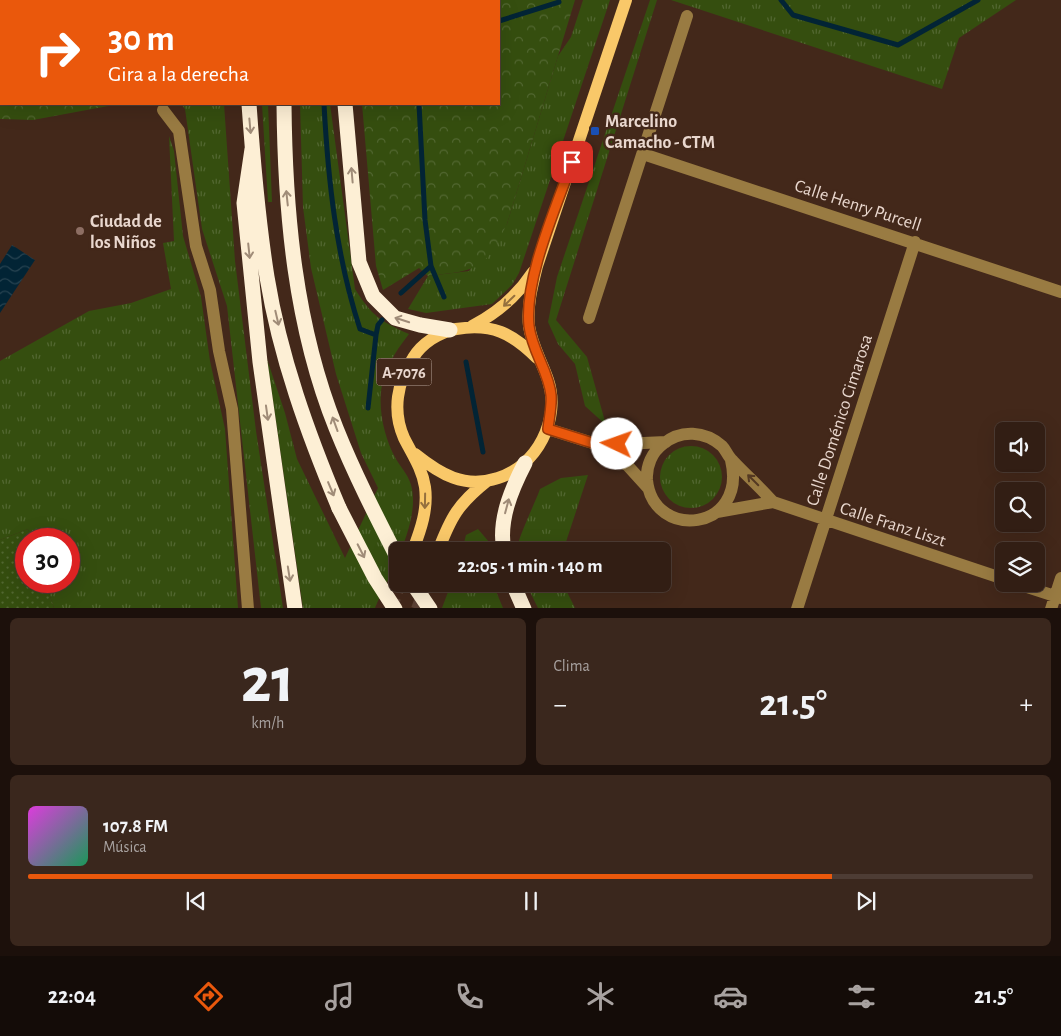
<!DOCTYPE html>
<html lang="es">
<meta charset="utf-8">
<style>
body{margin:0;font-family:"Alegreya Sans",sans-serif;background:#3a271d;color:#f1f3f6;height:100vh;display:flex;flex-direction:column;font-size:19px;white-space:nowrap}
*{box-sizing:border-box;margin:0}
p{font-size:16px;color:#a8a2a0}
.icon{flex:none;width:28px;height:28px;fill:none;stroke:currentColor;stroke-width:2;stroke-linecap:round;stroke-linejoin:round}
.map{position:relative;height:608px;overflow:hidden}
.drawer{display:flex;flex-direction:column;gap:10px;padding:10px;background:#1c100b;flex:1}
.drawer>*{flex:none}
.guide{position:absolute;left:0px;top:0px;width:500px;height:105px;box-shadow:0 5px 20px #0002,0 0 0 1px #4d3c34;background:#ea580c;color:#fff;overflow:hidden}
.controls{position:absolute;left:995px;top:422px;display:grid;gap:10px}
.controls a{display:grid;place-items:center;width:50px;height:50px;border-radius:8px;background:#321e14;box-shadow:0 5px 20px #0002,0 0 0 1px #4d3c34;font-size:25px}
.speed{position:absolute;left:15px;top:528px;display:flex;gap:10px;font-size:25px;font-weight:700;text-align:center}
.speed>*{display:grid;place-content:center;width:65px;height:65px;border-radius:50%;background:#321e14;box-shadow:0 5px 20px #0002,0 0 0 1px #4d3c34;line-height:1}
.speed .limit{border:8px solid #d22;background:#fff;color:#111}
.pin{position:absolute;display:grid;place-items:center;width:42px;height:42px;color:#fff;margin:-21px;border-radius:10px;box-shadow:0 2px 8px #0006}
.me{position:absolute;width:55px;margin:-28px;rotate:273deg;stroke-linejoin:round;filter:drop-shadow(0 0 4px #0008)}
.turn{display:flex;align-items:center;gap:18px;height:105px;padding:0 25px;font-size:22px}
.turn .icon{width:65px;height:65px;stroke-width:2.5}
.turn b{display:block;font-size:35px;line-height:42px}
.big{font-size:38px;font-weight:700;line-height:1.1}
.drawer .widget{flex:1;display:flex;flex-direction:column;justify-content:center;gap:8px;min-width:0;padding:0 18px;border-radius:8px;background:#3a271d}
.drawer .dial{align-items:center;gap:0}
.dial b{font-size:65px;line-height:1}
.song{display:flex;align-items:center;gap:15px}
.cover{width:60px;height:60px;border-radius:8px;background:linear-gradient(135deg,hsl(300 70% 55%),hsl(150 70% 35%))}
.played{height:5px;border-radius:2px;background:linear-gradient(90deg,#ea580c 80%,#4d3c34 80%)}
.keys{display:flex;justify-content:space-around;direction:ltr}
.heat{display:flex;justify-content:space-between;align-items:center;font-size:28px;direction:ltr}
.drawer .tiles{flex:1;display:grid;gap:10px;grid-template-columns:1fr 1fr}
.widget:last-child{grid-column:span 2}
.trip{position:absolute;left:389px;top:542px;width:282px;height:50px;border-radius:8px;background:#321e14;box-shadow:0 5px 20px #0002,0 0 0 1px #4d3c34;font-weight:700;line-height:50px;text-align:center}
.tab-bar{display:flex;height:80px;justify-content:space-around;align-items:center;background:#140c08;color:#a8a2a0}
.tab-bar .icon{width:35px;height:35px}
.tab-bar .on{color:#ea580c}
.tab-bar b{font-size:22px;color:#f1f3f6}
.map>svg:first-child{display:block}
.grass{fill:url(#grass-tufts)}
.forest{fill:url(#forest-crowns)}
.garden{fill:url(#garden-dots)}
.water{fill:url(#water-waves)}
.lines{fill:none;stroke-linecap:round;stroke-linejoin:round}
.stream{stroke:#022435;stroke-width:5}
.major-tunnel{stroke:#5c4235;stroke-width:12;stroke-dasharray:12 6;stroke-linecap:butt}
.minor{stroke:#997b42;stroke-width:12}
.major{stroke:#f9c869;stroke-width:12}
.highway{stroke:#fdefd5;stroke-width:15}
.highway-bridge{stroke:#fdefd5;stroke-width:15}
.oneway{stroke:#a08c78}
.oneway2{stroke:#95703e}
.oneway3{stroke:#543922}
.route-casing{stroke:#983908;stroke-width:12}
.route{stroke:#ea580c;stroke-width:9}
.transit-dot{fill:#1a4fb4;stroke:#43281a;stroke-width:2}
.education-dot{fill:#8d6e63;stroke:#43281a;stroke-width:2}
.labels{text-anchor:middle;stroke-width:5;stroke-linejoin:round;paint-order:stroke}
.shield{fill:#43281a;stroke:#b7a298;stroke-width:1}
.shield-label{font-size:16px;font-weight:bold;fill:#e9d7ce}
.poi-label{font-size:18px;font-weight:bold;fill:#e9d7ce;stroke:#43281a;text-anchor:start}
.street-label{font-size:18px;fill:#e9d7ce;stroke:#43281a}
</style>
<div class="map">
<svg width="1061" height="609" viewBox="0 0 1061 609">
<defs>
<pattern id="grass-tufts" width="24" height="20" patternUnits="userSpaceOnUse" patternTransform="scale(1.25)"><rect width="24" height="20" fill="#354e0f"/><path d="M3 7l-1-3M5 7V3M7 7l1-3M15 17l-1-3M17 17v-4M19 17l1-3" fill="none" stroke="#526731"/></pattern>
<pattern id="forest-crowns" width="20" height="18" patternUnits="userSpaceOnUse" patternTransform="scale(1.25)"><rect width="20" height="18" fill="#354e0f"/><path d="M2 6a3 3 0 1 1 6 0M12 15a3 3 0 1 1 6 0" fill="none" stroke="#526731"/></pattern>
<pattern id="garden-dots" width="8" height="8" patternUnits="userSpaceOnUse" patternTransform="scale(1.25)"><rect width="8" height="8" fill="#354e0f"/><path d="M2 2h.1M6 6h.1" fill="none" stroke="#526731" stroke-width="1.8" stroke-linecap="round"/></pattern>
<pattern id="water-waves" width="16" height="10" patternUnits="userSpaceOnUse" patternTransform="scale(1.25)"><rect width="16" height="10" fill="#022435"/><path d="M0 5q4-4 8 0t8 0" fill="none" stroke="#274351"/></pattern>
</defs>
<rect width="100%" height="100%" fill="#43281a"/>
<path class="grass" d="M583,0h27l-91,273 -7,12 -20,19 -66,9 -18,-4 20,-33 41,-5 38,-47 51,-168 13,-19z
M650,0h7l-101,320 31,37 19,68 -21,-19 -10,-42 -17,-20 -10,-22 9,-45z
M671,0h345l-57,38 -17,51z
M181,104h43l11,157 21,170 27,177h-22l-34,-302 -25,-77 -17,-120z
M262,104h6l4,98h-4z
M300,104h30l25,185c17,27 25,32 54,45 -10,13 -20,27 -25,43 -8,25 -1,59 12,82 6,10 14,18 16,30 7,35 -23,87 -37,119h-72l-36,-249 18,54 12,46 48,99 33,-70 -17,-35 -25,-79 -25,-106 -8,-61z
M169,136l5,15 9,85 18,61 9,64 15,68 13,179h-184l-9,-27h24v-42h-38l-3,-10 -28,11v-179l89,-50 42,-8 40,-14 -8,-46 11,-2z
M660 477a31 31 0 1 1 62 0a31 31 0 1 1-62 0Z
M588,475l-25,76h-46c-2,-7 19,-50 23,-62l21,-11z
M478,529l11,13 1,9h-28l4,-16z
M451,584h42l10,24h-61z
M526,584h37l12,24h-37z"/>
<path class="forest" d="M353,0h222l-68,224c-23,47 -29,46 -79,52l-9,-8 -36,22 -7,-24 -14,-162h137v-103z
M0,44l1,60h118l-86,16 -33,-1z"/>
<path class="garden" d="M28,529l3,10h-5v42h19l9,27h-54v-68z"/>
<path class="water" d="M12,245l23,15 -35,53v-49z"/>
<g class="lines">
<path class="stream" d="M319,0v1
M781,0l12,15 105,30 80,-45
M499,21l60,-19
M0,79l1,1
M324,104c4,75 12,152 36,225l16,6
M419,104l6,116 6,46 13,31
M401,293l30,-27
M466,362l17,90
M368,408l8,-73 2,-10 4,-5"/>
<path class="major-tunnel" d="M391,609l9,-25
M417,609l9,-25"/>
<path class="minor" d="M163,110l16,21 17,115 14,44 9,61 13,58 16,200
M643,154l418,138
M589,318l98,-302
M548,429l51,16 67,-3
M599,445l29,21 20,22
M731,460c17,72 -78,81 -84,20 -1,-14 5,-28 16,-36 18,-15 42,-13 59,2 4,4 6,11 11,15 13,14 27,26 40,41
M717,512l56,-10 231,77
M1018,584l43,14
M797,609l118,-367
M1051,609l10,-31"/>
<path class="major" d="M472,326c26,-13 45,-30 61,-54
M415,454c25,20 49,35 83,24 39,-12 63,-59 50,-98 -6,-18 -16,-34 -19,-54 -2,-21 3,-40 8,-60l89,-266
M413,550c8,-21 15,-41 12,-63 -3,-19 -13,-33 -21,-49 -12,-27 -7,-56 9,-80 8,-14 26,-26 43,-29 36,-6 56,4 81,29
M438,551c13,-34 20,-47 49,-70"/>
<path class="highway" d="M240,0v1
M335,0v1
M288,1v-1
M249,104c4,57 9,116 18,173 13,80 41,157 72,231
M284,104c1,109 11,222 52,324 18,45 40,88 62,131
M345,104l14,158 14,34 22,22 25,7 30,5
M252,149l-8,54 16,159 35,247
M504,551c-6,-30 7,-61 21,-88
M513,584l11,25"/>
<path class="highway-bridge" d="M339,508l36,70 20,31
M413,584l17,25"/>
</g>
<defs><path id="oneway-shaft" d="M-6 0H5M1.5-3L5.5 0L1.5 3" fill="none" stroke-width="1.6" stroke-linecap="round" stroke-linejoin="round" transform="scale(1.25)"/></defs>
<g class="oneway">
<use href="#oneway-shaft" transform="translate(250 126) rotate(85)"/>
<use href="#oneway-shaft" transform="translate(352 175) rotate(-95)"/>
<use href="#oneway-shaft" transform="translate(287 198) rotate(-96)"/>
<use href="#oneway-shaft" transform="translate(249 251) rotate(84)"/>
<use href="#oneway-shaft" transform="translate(277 318) rotate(77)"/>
<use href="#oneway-shaft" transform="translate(402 320) rotate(-162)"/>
<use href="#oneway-shaft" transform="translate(267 413) rotate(82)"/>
<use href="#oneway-shaft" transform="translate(335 424) rotate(-110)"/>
<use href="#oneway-shaft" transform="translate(331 489) rotate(67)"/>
<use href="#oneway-shaft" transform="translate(507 506) rotate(-75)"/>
<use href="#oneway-shaft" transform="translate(361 551) rotate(63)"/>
<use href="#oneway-shaft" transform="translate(289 574) rotate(81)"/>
</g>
<g class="oneway2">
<use href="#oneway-shaft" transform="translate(509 301) rotate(136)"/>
<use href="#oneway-shaft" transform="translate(425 501) rotate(91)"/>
</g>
<use class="oneway3" href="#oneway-shaft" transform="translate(753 480) rotate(-135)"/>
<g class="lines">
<g class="route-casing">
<path id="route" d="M572,162c-16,46 -48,117 -43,164 3,25 20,46 22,69 1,11 -2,23 -3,34l51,16 18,-1"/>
</g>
<use href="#route" class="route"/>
</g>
<rect class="transit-dot" x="590" y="126" width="10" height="10" rx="2.5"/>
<circle class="education-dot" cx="80" cy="231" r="5"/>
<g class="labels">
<rect class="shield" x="376.5" y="358.5" width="55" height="27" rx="4"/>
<g class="shield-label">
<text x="404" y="378">A-7076</text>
</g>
<g class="poi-label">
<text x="605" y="127">Marcelino<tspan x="605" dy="21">Camacho - CTM</tspan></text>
<text x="90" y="227">Ciudad de<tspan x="90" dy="21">los Niños</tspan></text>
</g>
<g class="street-label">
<text transform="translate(858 205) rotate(18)" y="6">Calle Henry Purcell</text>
<text transform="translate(839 420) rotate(-72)" y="6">Calle Doménico Cimarosa</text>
<text transform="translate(893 524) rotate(18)" y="6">Calle Franz Liszt</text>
</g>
</g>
</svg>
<div class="controls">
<a><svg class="icon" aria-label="sound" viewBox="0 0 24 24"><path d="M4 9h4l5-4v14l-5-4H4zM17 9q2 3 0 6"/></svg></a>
<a><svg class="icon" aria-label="search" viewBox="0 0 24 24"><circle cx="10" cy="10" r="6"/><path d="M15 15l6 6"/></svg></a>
<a><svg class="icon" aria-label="layers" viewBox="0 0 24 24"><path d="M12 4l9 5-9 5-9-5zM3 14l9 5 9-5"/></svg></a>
</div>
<div class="speed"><div class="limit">30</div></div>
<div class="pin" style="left:572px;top:162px;background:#d93025"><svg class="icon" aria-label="arrive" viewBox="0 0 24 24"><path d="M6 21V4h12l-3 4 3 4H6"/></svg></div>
<svg class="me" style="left:617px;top:444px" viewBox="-20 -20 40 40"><circle r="19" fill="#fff"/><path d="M0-13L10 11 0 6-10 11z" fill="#ea580c"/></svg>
<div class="trip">22:05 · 1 min · 140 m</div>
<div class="guide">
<div class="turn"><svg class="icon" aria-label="right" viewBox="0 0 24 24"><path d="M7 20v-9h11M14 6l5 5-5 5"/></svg><div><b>30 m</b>Gira a la derecha</div></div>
</div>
</div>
<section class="drawer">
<div class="tiles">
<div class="widget dial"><b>21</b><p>km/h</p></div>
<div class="widget"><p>Clima</p>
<div class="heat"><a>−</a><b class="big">21.5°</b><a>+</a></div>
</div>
<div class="widget">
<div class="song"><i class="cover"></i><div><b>107.8 FM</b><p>Música</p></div></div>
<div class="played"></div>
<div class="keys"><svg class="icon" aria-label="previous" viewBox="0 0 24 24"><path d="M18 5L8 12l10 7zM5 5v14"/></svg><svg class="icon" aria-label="pause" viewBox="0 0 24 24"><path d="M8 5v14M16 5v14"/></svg><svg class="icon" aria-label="next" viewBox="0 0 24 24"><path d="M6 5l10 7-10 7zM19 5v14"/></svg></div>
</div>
</div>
</section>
<nav class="tab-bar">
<b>22:04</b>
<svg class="icon on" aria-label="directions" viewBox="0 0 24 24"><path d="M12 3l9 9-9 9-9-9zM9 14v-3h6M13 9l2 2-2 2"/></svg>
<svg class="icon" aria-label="music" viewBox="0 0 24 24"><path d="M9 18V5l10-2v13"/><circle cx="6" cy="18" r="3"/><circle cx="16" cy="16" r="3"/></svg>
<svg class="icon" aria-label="phone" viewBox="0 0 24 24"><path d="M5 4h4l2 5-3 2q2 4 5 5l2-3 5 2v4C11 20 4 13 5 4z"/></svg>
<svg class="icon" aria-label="climate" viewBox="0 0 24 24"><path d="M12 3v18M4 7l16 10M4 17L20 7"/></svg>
<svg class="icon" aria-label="car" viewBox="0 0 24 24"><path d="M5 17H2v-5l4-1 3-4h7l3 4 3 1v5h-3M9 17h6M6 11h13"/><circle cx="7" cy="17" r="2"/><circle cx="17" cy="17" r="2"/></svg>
<svg class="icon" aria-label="filters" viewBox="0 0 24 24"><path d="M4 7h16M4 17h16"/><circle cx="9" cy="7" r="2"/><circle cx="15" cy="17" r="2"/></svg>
<b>21.5°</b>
</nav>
